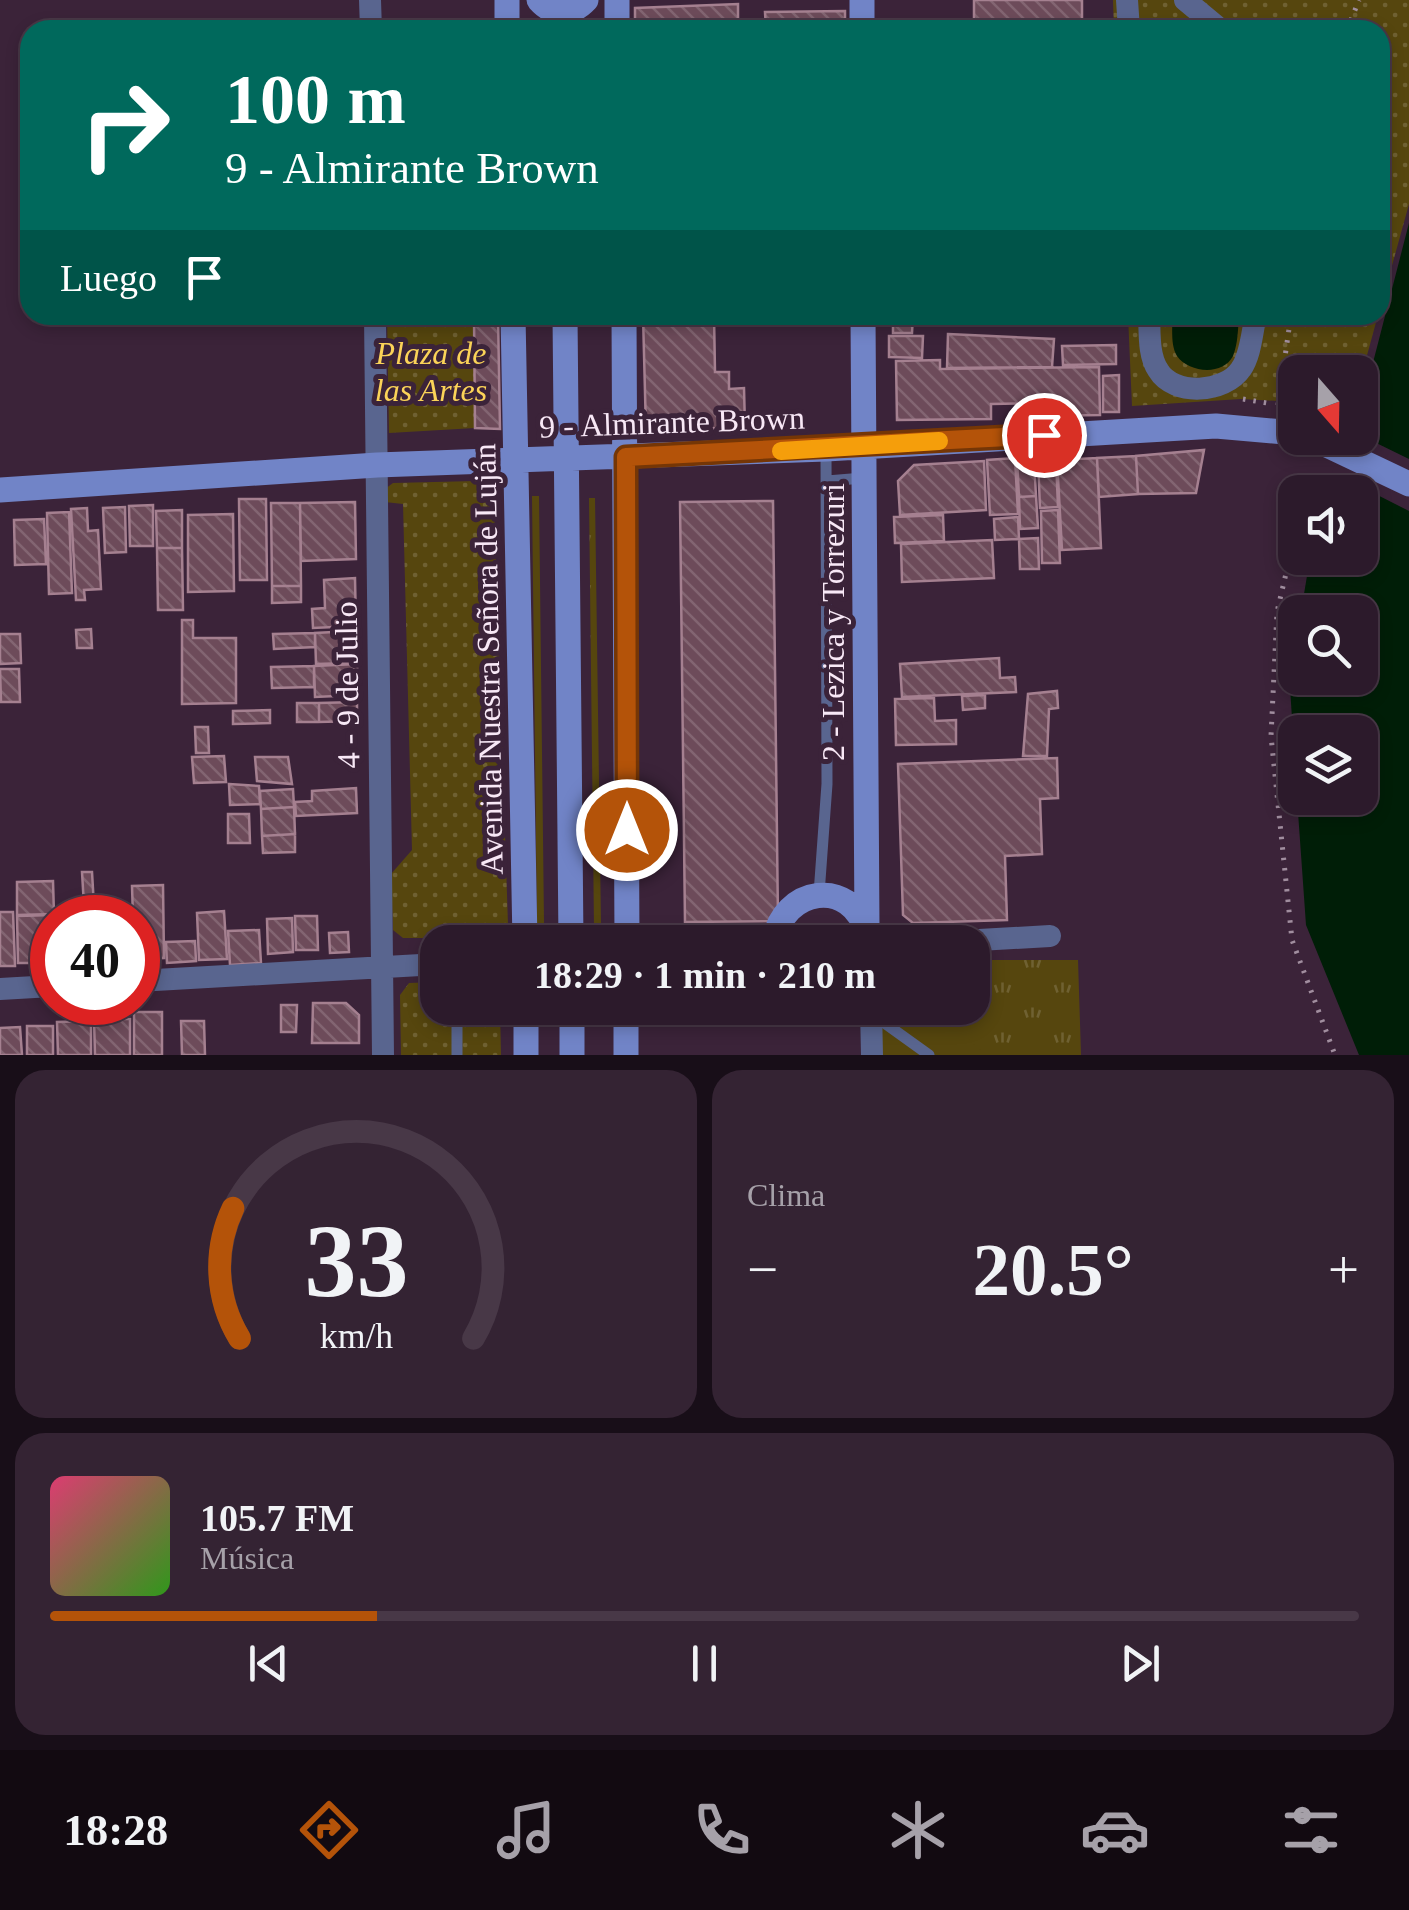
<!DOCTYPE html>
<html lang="es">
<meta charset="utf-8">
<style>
body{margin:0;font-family:"Times New Roman",serif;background:#342333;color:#f1f3f6;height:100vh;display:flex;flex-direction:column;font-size:38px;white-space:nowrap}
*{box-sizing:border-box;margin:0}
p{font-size:32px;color:#a6a1a9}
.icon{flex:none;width:55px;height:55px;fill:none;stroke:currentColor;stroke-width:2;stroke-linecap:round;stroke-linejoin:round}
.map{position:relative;height:1055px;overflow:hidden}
.side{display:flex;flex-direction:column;gap:15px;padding:15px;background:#180e18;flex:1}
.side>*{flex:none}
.banner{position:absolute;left:20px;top:20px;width:1370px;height:305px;border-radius:30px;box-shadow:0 5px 15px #0003,0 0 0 2px #483847;background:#00695c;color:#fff;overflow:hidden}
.needle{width:65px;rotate:160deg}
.controls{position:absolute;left:1278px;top:355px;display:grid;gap:20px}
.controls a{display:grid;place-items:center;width:100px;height:100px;border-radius:20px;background:#2c1a2b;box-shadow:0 5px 15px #0003,0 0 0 2px #483847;font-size:50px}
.speed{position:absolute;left:30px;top:895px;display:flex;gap:20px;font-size:50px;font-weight:700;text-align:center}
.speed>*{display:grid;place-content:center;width:130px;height:130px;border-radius:50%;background:#2c1a2b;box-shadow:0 5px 15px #0003,0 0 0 2px #483847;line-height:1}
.speed .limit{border:15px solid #d22;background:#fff;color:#111}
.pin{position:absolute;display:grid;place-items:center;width:85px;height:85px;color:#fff;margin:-42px;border:5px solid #fff;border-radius:50%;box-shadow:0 2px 10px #0007}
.me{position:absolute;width:110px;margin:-55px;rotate:0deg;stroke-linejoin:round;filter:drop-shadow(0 0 8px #0008)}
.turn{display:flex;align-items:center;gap:35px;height:210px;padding:0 40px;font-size:45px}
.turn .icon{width:130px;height:130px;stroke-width:2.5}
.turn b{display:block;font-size:70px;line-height:85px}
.then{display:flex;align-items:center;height:95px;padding:0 40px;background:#0003;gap:20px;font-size:38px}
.big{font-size:75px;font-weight:600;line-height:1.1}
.side .tile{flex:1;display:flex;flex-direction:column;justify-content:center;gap:15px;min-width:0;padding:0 35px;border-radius:30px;background:#342333}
.side .dial{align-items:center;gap:0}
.dial svg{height:260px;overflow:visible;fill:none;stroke:#483847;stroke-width:7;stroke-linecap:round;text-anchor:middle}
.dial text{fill:#f1f3f6;stroke:none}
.song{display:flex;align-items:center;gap:30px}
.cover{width:120px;height:120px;border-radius:15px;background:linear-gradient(135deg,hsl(340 70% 55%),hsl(110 70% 35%))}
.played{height:10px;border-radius:5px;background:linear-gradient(90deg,#b45309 25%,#483847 25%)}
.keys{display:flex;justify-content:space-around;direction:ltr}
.heat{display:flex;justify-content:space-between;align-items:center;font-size:55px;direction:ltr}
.side .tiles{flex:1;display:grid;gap:15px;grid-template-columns:1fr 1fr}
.tile:last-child{grid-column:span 2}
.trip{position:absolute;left:420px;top:925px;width:570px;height:100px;border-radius:30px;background:#2c1a2b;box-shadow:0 5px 15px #0003,0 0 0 2px #483847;font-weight:600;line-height:100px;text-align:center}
.tabs{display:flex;height:160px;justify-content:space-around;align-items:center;background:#120a11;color:#a6a1a9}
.tabs .icon{width:70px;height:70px}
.tabs .on{color:#b45309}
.tabs b{font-size:45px;color:#f1f3f6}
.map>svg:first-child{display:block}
.grass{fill:url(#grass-tufts)}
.park{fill:url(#park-dots)}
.pitch{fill:#56460e}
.water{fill:#001e07}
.pier{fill:#3b2339}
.building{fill:url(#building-back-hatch);stroke:#a58090;stroke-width:2.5}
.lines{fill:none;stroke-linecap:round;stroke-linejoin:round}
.path{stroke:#a18e9f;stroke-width:5;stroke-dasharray:2.5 8;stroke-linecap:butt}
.lane{stroke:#59658f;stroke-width:11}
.street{stroke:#59658f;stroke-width:22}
.secondary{stroke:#7184c7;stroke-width:25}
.route-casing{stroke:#753606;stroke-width:25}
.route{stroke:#b45309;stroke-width:18}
.slow{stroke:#f59e0b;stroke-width:18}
.labels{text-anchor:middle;stroke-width:10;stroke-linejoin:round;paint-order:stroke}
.park-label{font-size:32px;font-style:italic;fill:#fbd358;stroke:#3b2339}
.street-label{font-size:32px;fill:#f8e8f6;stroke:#3b2339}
</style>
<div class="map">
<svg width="1409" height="1055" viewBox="0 0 1409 1055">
<defs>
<pattern id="grass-tufts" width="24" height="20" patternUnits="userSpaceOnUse" patternTransform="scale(2.5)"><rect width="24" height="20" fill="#56460e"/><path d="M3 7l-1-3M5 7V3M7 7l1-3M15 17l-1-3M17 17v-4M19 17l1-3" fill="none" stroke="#6f6132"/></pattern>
<pattern id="park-dots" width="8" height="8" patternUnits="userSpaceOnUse" patternTransform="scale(2.5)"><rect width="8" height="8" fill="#56460e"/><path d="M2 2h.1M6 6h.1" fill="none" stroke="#6f6132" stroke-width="1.8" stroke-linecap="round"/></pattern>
<pattern id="building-back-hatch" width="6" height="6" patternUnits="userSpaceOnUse" patternTransform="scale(2.5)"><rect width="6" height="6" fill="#6d4b5a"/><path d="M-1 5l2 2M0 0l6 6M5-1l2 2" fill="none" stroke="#836572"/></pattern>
</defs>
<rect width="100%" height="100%" fill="#3b2339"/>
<path class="grass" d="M532,496h7l5,428h-7z
M589,498h6l6,428h-7z
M973,960h105l3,95h-194l2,-47h83z"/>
<path class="park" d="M1113,0h296v204l-29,105v-279h-266z
M387,315h87l1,113 -86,5z
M1128,315h250l-18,66v-9h-65v30l-54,-3 -109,7z
M476,481l12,5 6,12 14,427 -21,13h-84l-10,-8 -2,-56 21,-24 -9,-346 -18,-2v-13l8,-6z
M437,982l1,26h62l1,47h-100l-1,-60 9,-12z"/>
<path class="pitch" d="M880,1008h51l56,47h-105z"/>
<path class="water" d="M1409,223v832h-50l-53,-130 -9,-127h63v-66h-65v33l-5,-78 5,-33v24h65v-66h-59l9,-54h50v-66h-30l21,-54h9v-25z
M1172,315h67c-1,13 -1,29 -6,41 -10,20 -44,17 -56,0 -7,-11 -4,-29 -5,-41z"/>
<path class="pier" d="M1360,435l49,24v52l-77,-39 13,-34h15z"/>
<path class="building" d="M974,0h108v30h-78l1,-6h-31z
M738,4v26h-103v-22z
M845,11v19h-79l-1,-18z
M474,315h24l2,114 -25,-1z
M643,315h71l1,57h14v17l15,-1 1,39 -99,4z
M893,315h20l-1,18h-19z
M948,334l106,5 -2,28 -105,1z
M889,336h34l-1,22 -33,-1z
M1116,345v19l-53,1 -1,-19z
M940,360v9l159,-2 1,48 -57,1v-13l-52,1v15l-94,1 -1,-59z
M1119,375v37h-16v-36z
M1204,450l-8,43 -58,1 -2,-38z
M1136,456l2,38 -39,3 -2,-39z
M1015,458l3,56 -28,1 -3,-55z
M1097,458l4,90 -39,2 -5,-90z
M1017,459h17l2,37 -17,1z
M1056,459l2,48 -18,1 -2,-48z
M984,461l2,49 -86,5 -2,-34 16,-16z
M1036,496l2,32 -18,1 -1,-32z
M239,499h27l1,81h-27z
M773,501l5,420 -93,1 -5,-420z
M355,502l1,57 -55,2 -1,-58z
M271,503h29l1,83h-29z
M153,505v41h-23l-1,-40z
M125,507l1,45 -21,1 -2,-45z
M87,508l1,23 10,-1 3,59 -17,1 1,10h-9l-5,-91z
M182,510v38h-25l-1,-37z
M1058,510l2,53h-18l-1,-52z
M69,512l3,81 -23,1 -2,-81z
M233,514l1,77 -46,1v-77z
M943,515l1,26 -49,2 -1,-26z
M1018,517l1,22 -24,1 -1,-21z
M44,519l2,45 -31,1 -1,-45z
M1038,538l1,31h-19l-1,-30z
M992,540l2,38 -92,4 -1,-38z
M157,548h25l1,62h-25z
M355,578l1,48 -43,2 -1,-19 13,-1 -1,-28z
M272,586h29v16l-29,1z
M182,620h11v18h43v65l-54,1z
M91,629l1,19h-15l-1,-18z
M352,631l-2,32 -34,1 -1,-31z
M315,633v14l-41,2 -1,-15z
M0,634h20l1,29 -21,1z
M999,658l1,20 15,-1 1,15 -114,5 -2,-33z
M357,664l1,31 -43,2 -1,-31z
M314,666v21l-42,1 -1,-21z
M0,669h19l1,33h-19z
M1057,691l1,17 -9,1 -2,47h-24l5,-62z
M985,695v13l-22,2 -1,-14z
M934,698l1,23 21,-1v24l-60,1 -1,-46z
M357,702v19l-38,1v-19z
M297,703h22v19h-22z
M270,710v13l-37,1v-13z
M195,727h13l1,26h-13z
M224,756l2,26 -32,1 -2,-26z
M255,757h33l4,27 -35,-3z
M1057,758l1,40 -18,1 2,55 -37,2 2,64 -94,3 -10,-8 -5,-151z
M229,784l30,2 1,18 -30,1z
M356,788l1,25 -61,3 -1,-14 17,-1v-10z
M293,789l1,18 -33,2 -1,-18z
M294,807l1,27 -33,2 -1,-27z
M228,814h21l1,29h-22z
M295,834v18l-32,1 -1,-17z
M82,872h10l2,34h-10z
M53,881l1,33 -37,1v-33z
M163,885l1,73 -26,1v-41h-5l-1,-32z
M94,906v12h-31v-11z
M224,911l3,48 -28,1 -2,-47z
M0,912h13l2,54h-15z
M54,915l-2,28h-8v20h-26l-1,-47z
M295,916h22l1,34h-22z
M292,918l1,34 -25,2 -1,-35z
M259,930l2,33 -31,2 -2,-34z
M348,932l1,20 -19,1 -1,-20z
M195,941l1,20 -29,2 -1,-21z
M313,1003h33l13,12v28h-47z
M281,1005h16l-1,27h-15z
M134,1012h28v43h-28z
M94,1019h36v36h-35z
M91,1021v34h-33l-1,-33z
M181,1021h23l1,34h-23z
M27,1026h26v29h-26z
M20,1027l2,28h-22v-27z"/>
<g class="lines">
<path class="path" d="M1347,30l12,-30
M1243,399l24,4
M1278,405l13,-90
M1305,492l3,-12
M1295,535l-18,77 -6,124 21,204 43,115"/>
<path class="lane" d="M827,481l36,-3
M819,894l8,-110 -1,-335
M457,1008v47
M872,1014l57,41"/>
<path class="street" d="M370,0l1,30
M1127,0l2,30
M1185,0l36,30
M375,315l8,740
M1149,315c1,17 -1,40 9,55 16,27 67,23 83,-1 10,-14 11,-38 15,-54
M944,942l106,-6
M138,981l300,-17
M0,989l52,-3
M871,1008l1,47"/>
<path class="secondary" d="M507,0v30
M539,0c14,16 33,15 47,0
M617,0v30
M862,0v30
M513,315l12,627
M565,315l6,627
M624,315l3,627
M863,315l4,613
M1312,438l97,46
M0,490l377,-25 449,-16 390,-23 79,7
M774,942c8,-55 78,-66 93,-9
M526,1008v47
M572,1008v47
M626,1055v-47"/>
</g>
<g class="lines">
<g class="route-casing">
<path id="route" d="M627,830l-1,-373 418,-22"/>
</g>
<use href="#route" class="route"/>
<path class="slow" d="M781,451l158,-10"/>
</g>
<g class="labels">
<g class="park-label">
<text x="431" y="364">Plaza de<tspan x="431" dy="37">las Artes</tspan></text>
</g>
<g class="street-label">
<text transform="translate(672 422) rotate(-2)" y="11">9 - Almirante Brown</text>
<text transform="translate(833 622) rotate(-90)" y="11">2 - Lezica y Torrezuri</text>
<text transform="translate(488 659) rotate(-91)" y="11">Avenida Nuestra Señora de Luján</text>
<text transform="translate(347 685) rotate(-91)" y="11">4 - 9 de Julio</text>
</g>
</g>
</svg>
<div class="controls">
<a><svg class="needle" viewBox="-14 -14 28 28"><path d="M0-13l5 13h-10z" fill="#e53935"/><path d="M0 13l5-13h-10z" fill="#a6a1a9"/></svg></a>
<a><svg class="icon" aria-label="sound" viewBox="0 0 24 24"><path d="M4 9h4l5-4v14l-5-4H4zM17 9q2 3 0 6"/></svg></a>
<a><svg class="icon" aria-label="search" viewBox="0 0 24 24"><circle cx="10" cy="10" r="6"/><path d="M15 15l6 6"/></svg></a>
<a><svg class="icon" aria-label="layers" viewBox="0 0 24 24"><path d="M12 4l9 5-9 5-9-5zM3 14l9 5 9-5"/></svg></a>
</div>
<div class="speed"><div class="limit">40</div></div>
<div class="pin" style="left:1044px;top:435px;background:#d93025"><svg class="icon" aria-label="arrive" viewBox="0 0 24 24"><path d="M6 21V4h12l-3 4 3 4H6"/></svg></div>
<svg class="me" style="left:627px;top:830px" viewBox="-20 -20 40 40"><circle r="17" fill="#b45309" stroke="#fff" stroke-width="3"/><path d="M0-11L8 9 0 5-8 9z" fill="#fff"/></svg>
<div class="trip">18:29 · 1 min · 210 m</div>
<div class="banner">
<div class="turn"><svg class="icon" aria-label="right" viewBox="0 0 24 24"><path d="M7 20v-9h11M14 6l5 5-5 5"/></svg><div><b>100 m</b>9 - Almirante Brown</div></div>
<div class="then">Luego<svg class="icon" aria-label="arrive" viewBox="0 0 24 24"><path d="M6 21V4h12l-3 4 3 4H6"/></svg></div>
</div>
</div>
<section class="side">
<div class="tiles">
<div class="tile dial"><svg viewBox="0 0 100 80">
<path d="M14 69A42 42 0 1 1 86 69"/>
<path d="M14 69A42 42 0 0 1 12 29" stroke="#b45309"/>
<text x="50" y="56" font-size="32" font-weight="700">33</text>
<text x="50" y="72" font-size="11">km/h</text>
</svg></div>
<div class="tile"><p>Clima</p>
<div class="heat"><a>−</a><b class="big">20.5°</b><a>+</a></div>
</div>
<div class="tile">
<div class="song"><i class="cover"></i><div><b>105.7 FM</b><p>Música</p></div></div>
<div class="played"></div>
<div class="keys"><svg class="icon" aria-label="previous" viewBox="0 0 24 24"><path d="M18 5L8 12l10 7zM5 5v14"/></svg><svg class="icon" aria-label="pause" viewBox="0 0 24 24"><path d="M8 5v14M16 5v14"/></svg><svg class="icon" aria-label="next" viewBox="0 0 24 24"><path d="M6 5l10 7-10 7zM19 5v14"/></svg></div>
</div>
</div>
</section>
<nav class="tabs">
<b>18:28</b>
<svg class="icon on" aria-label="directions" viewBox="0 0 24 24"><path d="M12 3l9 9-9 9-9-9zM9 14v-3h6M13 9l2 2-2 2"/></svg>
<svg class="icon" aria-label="music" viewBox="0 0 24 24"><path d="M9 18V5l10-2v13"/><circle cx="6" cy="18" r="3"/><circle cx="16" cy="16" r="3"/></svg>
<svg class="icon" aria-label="phone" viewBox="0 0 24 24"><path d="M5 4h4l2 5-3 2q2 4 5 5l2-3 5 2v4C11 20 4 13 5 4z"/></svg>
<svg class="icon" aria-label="climate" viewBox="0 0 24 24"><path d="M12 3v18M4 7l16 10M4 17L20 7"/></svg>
<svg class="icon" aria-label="car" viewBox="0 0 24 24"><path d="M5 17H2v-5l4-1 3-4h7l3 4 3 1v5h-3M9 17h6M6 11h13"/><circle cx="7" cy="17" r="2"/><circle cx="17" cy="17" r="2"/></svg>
<svg class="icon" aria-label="filters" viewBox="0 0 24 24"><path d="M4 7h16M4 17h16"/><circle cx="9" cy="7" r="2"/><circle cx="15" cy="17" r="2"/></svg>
</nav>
